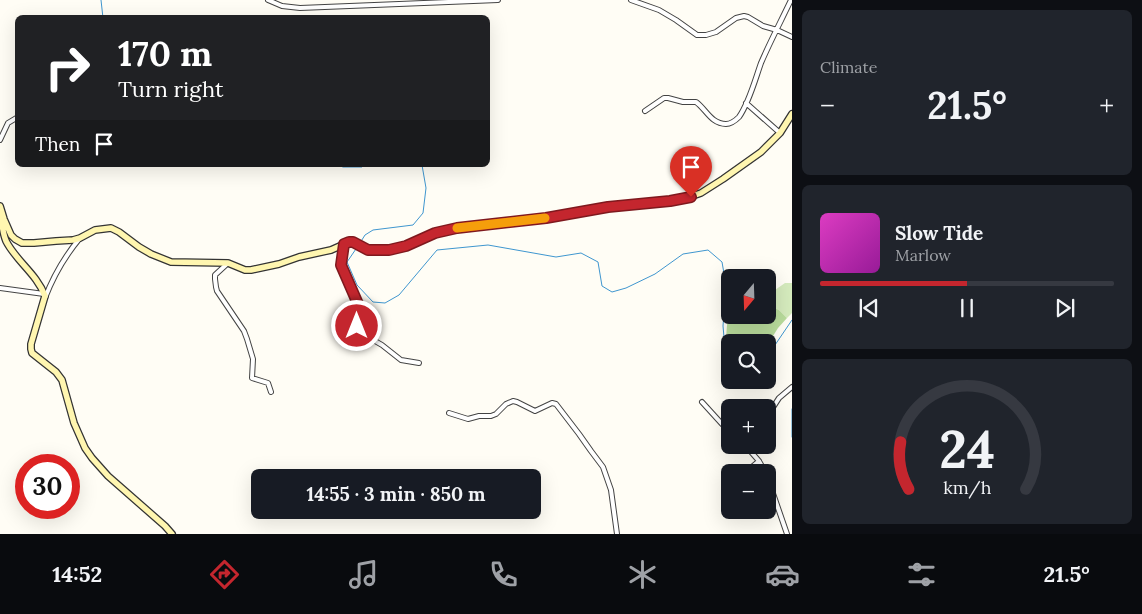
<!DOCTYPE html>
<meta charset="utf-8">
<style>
body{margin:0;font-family:Lora,serif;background:#20242c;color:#f1f3f6;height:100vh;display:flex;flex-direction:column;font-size:19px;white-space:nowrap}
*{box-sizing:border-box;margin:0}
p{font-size:16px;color:#9ea1a6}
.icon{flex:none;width:28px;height:28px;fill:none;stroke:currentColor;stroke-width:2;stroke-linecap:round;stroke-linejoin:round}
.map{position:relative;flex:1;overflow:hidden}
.side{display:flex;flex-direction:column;gap:10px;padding:10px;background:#0d0f14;width:350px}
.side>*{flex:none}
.hud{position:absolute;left:15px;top:15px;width:475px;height:152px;border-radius:8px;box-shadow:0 5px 20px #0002;background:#202124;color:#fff;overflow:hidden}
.needle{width:32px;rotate:199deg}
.buttons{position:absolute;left:721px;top:269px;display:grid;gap:10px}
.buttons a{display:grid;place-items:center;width:55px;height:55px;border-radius:8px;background:#171b24;box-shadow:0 5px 20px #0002;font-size:25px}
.speed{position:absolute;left:15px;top:454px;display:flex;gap:10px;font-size:25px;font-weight:700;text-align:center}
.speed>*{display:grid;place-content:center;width:65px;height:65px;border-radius:50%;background:#171b24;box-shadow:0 5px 20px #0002;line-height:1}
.speed .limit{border:8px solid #d22;background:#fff;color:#111}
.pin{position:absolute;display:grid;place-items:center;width:42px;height:42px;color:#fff;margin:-51px -21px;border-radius:50% 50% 50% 0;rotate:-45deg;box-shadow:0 0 5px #0007}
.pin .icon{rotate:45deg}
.me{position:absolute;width:55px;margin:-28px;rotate:0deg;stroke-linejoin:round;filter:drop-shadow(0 0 4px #0008)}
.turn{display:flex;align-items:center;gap:18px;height:105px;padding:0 20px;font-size:22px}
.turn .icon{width:65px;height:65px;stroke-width:2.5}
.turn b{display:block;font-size:35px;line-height:42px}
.then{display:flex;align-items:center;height:48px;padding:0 20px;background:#0003;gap:10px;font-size:19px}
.big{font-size:38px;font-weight:800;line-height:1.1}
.side .card{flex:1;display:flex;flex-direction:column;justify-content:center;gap:8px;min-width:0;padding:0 18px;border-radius:8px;background:#20242c}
.side .dial{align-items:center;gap:0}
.dial svg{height:130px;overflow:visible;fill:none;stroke:#363941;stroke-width:7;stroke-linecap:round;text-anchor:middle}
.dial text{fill:#f1f3f6;stroke:none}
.song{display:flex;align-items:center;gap:15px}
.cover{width:60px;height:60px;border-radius:8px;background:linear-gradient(135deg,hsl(310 70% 55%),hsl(300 70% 35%))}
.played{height:5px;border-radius:2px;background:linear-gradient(90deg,#c4262e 50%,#363941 50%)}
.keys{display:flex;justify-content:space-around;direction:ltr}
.heat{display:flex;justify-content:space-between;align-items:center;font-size:28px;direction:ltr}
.trip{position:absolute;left:251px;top:469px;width:290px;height:50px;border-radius:8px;background:#171b24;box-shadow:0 5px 20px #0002;font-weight:800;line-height:50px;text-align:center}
.dock{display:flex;height:80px;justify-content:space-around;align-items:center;background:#090b0e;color:#9ea1a6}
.dock .icon{width:35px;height:35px}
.dock .on{color:#c4262e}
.dock b{font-size:22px;color:#f1f3f6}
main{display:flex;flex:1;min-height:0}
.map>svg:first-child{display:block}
.green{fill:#d5ebbd}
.forest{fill:#b9dc9c}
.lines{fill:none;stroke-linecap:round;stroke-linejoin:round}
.stream{stroke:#3f96cf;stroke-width:1}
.minor-casing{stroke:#444;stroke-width:6}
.secondary-casing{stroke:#333;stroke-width:8}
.minor{stroke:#fff;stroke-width:4}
.secondary{stroke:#fff6b0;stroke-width:5.5}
.route-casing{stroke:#7f191e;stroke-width:12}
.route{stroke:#c4262e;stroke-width:9}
.slow{stroke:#f59e0b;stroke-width:9}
</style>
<main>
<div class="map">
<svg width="792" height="534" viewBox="0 0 792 534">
<rect width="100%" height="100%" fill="#fffdf5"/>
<path class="green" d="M785,283h7v30l-5,5 -8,-8 -11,-5v-14l7,-1z"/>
<path class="forest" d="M768,305l11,5 8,8 -9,10 -10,16v-2h-38v27c-6,-9 -4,-50 0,-61v7h38z"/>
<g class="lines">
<path class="stream" d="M101,0l2,18
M338,165l5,2h19l2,-2
M360,243l5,-8 8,-5 40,-5 10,-12 3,-25 -4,-23
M358,246l-11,16 10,23 16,17 12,1 14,-8 38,-45 51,-5 68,12 25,-4 17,9 4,24 10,6 14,-4 29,-14 28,-20 25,-4 14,12 4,23 -3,41 3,34 4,3
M768,354l7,-9 17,-25
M792,409v28"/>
<g class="minor-casing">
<path id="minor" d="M268,0l14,6 18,2 198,-8
M631,0l28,10 17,10 21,15h9l10,-3 20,-14 8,-2 4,1 15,9 14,4 15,7
M746,103l34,30
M645,111l19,-13h4l15,4h13c10,7 15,22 30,22 5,0 9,-3 13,-7 10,-14 16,-37 22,-54 9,-21 20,-42 30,-63
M0,140l8,-17 10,-6
M344,244l-3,21 17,40 1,6 -2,12v3l4,7 21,12 19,15 18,3
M228,263l-13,12v4l1,8 1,4 27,40 3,8 6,20 -1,19 16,5 3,9
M0,288l44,6
M45,298c8,-21 20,-42 35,-60
M702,402l20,22 8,7
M449,413l19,6 11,-3h12l5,-2 10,-10 7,-3 4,1 18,9 17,-8 4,1 23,30 12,17 12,16 8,23 6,44
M768,415l11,-17 13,-11
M745,445l14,16 6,11
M746,472l13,-11
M728,476l2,1
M768,479l19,55"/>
</g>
<g class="secondary-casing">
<path id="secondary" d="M0,206l4,13 7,16 4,4 7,4h12l22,-2 17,-1 7,-2 15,-8 16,-2 8,4 20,15 12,7 20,8 57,1 17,7h6l28,-6 20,-7 32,-7 18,-8h4l15,8h21l17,-4 29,-13 22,-5 89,-10 76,-13 62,-6 17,-6 22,-14 38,-27 19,-19 12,-19
M1,217c1,8 2,17 5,24 10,20 31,33 39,55l-14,48v5l1,4 24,19 6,8 12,43 11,25 7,10 16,18 57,50 7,8"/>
</g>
<use href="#minor" class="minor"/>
<use href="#secondary" class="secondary"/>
</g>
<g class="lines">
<g class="route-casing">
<path id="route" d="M357,326l2,-15 -1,-7 -17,-39 3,-21 5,-2h4l15,8h21l17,-4 29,-13 22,-5 89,-10 62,-11 62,-6 21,-4"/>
</g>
<use href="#route" class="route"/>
<path class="slow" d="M457,228l88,-10"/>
</g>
</svg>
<div class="buttons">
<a><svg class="needle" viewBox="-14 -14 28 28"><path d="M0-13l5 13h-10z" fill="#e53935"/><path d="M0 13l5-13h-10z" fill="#9ea1a6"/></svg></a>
<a><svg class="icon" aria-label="search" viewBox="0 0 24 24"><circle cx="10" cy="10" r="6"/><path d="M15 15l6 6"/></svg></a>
<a>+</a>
<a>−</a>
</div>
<div class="speed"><div class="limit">30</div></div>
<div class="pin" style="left:691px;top:197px;background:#d93025"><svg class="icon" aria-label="arrive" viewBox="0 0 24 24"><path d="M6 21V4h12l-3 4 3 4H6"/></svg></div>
<svg class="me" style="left:357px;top:326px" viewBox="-20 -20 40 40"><circle r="17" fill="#c4262e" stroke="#fff" stroke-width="3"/><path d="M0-11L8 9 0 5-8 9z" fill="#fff"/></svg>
<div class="trip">14:55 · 3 min · 850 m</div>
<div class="hud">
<div class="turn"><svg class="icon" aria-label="right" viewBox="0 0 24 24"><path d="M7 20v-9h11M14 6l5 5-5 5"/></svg><div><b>170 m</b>Turn right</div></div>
<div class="then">Then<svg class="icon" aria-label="arrive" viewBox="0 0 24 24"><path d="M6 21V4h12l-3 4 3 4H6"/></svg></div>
</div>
</div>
<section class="side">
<div class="card"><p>Climate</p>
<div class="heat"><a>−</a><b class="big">21.5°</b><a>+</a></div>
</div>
<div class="card">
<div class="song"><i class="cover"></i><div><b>Slow Tide</b><p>Marlow</p></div></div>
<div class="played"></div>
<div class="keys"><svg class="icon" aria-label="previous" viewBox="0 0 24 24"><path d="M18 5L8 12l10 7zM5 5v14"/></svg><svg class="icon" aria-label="pause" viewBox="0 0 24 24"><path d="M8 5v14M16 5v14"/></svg><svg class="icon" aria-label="next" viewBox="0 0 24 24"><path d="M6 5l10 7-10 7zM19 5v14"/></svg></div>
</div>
<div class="card dial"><svg viewBox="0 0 100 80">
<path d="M14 69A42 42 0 1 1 86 69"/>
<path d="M14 69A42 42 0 0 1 9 40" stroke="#c4262e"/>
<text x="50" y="56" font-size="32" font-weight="700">24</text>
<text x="50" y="72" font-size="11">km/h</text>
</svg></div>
</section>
</main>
<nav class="dock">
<b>14:52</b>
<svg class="icon on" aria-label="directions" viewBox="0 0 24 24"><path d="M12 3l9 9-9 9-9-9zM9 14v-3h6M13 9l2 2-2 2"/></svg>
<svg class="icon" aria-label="music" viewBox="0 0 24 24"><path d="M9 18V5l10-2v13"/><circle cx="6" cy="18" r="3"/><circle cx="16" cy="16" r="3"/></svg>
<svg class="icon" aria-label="phone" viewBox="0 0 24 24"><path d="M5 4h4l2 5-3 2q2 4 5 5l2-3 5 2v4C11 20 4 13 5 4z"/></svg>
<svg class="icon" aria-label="climate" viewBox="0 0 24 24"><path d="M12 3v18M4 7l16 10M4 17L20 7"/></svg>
<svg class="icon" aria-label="car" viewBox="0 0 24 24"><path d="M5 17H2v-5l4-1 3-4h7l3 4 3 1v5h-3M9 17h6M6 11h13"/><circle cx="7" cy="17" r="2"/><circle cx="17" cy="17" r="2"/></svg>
<svg class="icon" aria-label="filters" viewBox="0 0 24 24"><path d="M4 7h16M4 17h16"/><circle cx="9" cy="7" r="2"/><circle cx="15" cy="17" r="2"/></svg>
<b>21.5°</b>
</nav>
